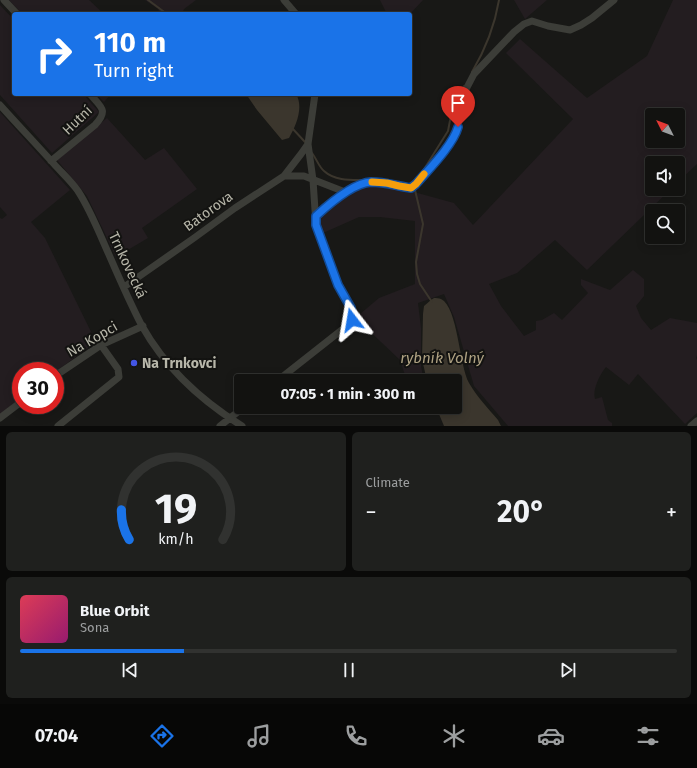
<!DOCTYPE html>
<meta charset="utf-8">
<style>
body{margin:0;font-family:"Fira Sans",sans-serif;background:#1f201e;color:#f1f3f6;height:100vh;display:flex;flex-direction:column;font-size:15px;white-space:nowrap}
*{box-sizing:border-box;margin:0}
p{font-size:13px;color:#9c9e9f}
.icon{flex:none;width:22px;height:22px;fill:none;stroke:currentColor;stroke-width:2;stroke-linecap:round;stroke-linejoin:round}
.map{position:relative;height:426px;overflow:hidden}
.sheet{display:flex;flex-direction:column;gap:6px;padding:6px;background:#0a0a09;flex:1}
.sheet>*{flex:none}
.guide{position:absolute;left:12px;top:12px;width:400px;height:84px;border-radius:4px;box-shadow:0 2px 10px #0003,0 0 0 1px #313230;background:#1a73e8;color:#fff;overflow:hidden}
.needle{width:26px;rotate:312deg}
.buttons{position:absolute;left:645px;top:108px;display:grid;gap:8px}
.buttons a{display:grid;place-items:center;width:40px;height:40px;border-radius:4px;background:#121210;box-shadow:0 2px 10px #0003,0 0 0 1px #313230;font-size:20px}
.speed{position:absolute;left:12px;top:362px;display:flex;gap:8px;font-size:20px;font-weight:700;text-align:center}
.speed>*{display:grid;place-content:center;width:52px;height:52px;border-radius:50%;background:#121210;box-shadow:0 2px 10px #0003,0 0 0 1px #313230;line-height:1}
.speed .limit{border:6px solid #d22;background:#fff;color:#111}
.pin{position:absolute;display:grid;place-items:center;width:34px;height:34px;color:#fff;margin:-41px -17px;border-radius:50% 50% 50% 0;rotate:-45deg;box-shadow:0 0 4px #0007}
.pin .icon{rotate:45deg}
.me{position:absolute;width:44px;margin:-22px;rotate:346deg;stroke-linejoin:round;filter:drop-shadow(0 0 3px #0008)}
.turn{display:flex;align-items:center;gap:14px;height:84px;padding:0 16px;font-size:18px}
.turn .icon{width:52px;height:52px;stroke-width:2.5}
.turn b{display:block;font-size:28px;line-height:34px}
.big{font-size:30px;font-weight:700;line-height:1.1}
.sheet .card{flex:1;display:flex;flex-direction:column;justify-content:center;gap:6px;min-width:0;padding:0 14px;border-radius:6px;background:#1f201e}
.sheet .dial{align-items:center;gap:0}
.dial svg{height:104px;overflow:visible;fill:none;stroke:#313230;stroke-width:7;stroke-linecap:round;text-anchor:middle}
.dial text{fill:#f1f3f6;stroke:none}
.song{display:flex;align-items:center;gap:12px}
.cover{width:48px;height:48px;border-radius:6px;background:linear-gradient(135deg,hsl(350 70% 55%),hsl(320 70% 35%))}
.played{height:4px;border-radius:2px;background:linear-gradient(90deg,#1a73e8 25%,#313230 25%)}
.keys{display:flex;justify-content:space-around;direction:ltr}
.heat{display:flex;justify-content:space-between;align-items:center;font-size:22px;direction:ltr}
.sheet .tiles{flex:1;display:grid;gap:6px;grid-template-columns:1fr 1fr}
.card:last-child{grid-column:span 2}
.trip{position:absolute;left:234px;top:374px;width:228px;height:40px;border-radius:4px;background:#121210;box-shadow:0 2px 10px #0003,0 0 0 1px #313230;font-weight:700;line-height:40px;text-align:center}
.menu{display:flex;height:64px;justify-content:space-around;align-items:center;background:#070706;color:#9c9e9f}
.menu .icon{width:28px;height:28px}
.menu .selected{color:#1a73e8}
.menu b{font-size:18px;color:#f1f3f6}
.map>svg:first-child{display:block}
.green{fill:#231d20;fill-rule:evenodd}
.water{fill:#3b362d}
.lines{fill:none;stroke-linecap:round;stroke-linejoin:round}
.stream{stroke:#3b362d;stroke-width:2}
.minor{stroke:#3c3d38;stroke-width:7}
.route-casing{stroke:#114b97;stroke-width:10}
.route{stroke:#1a73e8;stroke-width:7}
.slow{stroke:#f59e0b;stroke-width:7}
.poi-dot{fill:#4355e4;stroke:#131311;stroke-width:1.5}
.labels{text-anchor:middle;stroke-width:4;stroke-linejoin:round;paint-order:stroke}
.street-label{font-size:14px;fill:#b7b6a9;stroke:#131311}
.poi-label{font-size:14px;font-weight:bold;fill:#b7b6a9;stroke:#131311;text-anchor:start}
.water-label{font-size:15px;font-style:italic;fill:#afa283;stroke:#131311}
</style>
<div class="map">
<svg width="697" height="426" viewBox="0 0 697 426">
<rect width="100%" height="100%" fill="#181816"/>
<path class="green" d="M9,0h80l15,14h-82z
M145,0h51l-12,9 -2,5h-22l-2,-5z
M380,0h43l-13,14h-23z
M514,0h33l-22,19z
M673,0h24v164l-19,18v-19h-26v26h19l-84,81 -32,-30 -38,33 -28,11 12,22 23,30 12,-6v-9l6,-1 12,-7 8,7 26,-27 -7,-8v-6l29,11 23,-20 11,9v17l-8,10 5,12 10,12 19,-12 27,5v32l-1,3 1,2v53l-12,11 -47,-50 -9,11 -23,-18c-6,7 -14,23 -11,32l7,-2 6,23 4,3v3h-104l-34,-40 -20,-69 -10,-23 -26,9 3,25v38l3,15h-17l-7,-21 -39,-37 -1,-9 19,-16 36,-14v-63l-35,-4h-21l-36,16 -3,-8 1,-11 25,-20 22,-9 14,1 32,6 40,11 19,22 100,-106 -67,-66 14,-14 67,59 60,-42zM652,115h26v26h-26z
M0,5l14,15v74h69l16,18 -47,41 -52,-58z
M96,94h15l-7,8z
M0,112l70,78 -39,32 14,16 51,104 -41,30v-1h-34v27l-21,16v-196l2,1 5,-4 -7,-8z
M107,118l38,42 19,-12 33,41 -55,39 6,10 -32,19 -29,-61 -30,-36z"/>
<path class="water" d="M246,94h50c8,13 0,32 -7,44l-7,2 -25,-30z
M434,298c2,0 5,0 7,1 17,8 18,66 28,84 8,14 19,25 29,37l3,6h-57l-8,-19h19v-26h-28l-5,-22 1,-45 1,-8 7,-6z"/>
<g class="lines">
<path class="stream" d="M148,0l19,14
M472,72c13,-22 23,-48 27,-72
M292,128l13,14
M312,153c4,5 7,14 12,18 11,10 27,9 40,9
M421,174l27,-43 5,-26 11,-19
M417,186l-2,4 8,34 -7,38 1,12 3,10 12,18"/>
<path class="minor" d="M4,0l13,14
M284,0l12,14
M0,105c18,20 36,39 54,59 8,9 17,17 24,27 13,20 22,44 32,66 10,23 20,46 32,69 23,41 60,75 100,100
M51,161l44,-36c14,-15 6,-18 -5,-31
M284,176l17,-22 7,-10
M316,216c13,-12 37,-33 55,-34 14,0 27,4 40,5l5,-3 33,-39 7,-13 2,-5 1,-21 3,-9 12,-23 40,-42 10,-8 8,-3 16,5 22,4 11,-5 11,-7 22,-18
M124,287l70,-49 41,-30 49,-32h20l41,16
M55,376l46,-31 42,-19
M277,381l71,-56 3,-3 1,-4 -1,-10 -13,-23 -22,-60 -3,-45 -5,-36 7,-50
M0,418l21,-16
M58,426l61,-49 -1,-8 -17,-24
M220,426l24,-19
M691,426l6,-5"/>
</g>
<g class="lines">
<g class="route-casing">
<path id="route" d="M352,320v-6l-1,-6 -13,-23 -22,-60v-9c13,-12 37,-33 55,-34 14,0 26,4 40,6l5,-4c13,-15 37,-39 42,-57"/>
</g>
<use href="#route" class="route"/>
<path class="slow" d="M372,182l15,1 12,3 12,2 5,-4 8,-10"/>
</g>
<circle class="poi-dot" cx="134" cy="363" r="4"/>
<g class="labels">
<g class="street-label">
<text transform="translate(77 120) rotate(-44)" y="5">Hutní</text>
<text transform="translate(208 211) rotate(-36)" y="5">Batorova</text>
<text transform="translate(128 265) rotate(65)" y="5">Trnkovecká</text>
<text transform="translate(92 339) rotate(-30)" y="5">Na Kopci</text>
</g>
<g class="poi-label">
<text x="142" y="368">Na Trnkovci</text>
</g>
<g class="water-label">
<text x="442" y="363">rybník Volný</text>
</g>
</g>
</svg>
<div class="buttons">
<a><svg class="needle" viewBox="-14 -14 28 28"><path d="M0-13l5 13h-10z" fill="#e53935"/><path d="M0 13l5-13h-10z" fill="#9c9e9f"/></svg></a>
<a><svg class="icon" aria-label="sound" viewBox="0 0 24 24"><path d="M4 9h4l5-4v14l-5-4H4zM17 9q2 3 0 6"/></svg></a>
<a><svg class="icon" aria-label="search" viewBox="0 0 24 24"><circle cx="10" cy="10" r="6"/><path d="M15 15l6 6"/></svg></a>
</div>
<div class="speed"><div class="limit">30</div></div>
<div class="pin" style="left:458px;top:127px;background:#d93025"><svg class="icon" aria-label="arrive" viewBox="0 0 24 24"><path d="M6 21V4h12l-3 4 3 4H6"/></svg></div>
<svg class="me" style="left:352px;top:320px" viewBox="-20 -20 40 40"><path d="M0-17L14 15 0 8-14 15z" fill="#1a73e8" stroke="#fff" stroke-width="4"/></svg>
<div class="trip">07:05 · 1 min · 300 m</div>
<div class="guide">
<div class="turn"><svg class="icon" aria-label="right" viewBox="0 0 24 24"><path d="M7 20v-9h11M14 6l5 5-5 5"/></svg><div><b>110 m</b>Turn right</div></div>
</div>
</div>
<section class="sheet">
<div class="tiles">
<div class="card dial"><svg viewBox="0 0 100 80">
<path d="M14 69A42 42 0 1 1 86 69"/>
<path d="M14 69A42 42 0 0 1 8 46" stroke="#1a73e8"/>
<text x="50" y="56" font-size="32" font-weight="700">19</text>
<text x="50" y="72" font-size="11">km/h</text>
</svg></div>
<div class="card"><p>Climate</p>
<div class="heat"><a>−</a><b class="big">20°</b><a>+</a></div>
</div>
<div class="card">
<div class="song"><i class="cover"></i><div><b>Blue Orbit</b><p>Sona</p></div></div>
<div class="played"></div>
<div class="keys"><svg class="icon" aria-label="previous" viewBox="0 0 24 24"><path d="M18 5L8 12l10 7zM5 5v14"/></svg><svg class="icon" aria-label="pause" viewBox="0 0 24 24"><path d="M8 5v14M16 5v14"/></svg><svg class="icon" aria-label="next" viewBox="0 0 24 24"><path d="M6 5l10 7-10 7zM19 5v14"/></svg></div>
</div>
</div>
</section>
<nav class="menu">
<b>07:04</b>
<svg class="icon selected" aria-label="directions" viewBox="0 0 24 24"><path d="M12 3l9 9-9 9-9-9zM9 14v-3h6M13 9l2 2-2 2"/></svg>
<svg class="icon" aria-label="music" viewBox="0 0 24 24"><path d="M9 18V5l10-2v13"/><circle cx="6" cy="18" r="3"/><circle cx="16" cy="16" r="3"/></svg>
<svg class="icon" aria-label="phone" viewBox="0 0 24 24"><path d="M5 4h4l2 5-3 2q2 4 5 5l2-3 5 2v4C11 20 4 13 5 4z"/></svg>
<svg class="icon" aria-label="climate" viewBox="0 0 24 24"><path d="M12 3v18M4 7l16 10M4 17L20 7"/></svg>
<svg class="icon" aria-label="car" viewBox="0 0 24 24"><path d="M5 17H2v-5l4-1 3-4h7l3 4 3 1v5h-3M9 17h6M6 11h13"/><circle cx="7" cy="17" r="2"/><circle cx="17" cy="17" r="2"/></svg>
<svg class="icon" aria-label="filters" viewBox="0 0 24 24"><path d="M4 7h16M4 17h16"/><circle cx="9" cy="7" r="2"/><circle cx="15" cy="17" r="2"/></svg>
</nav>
